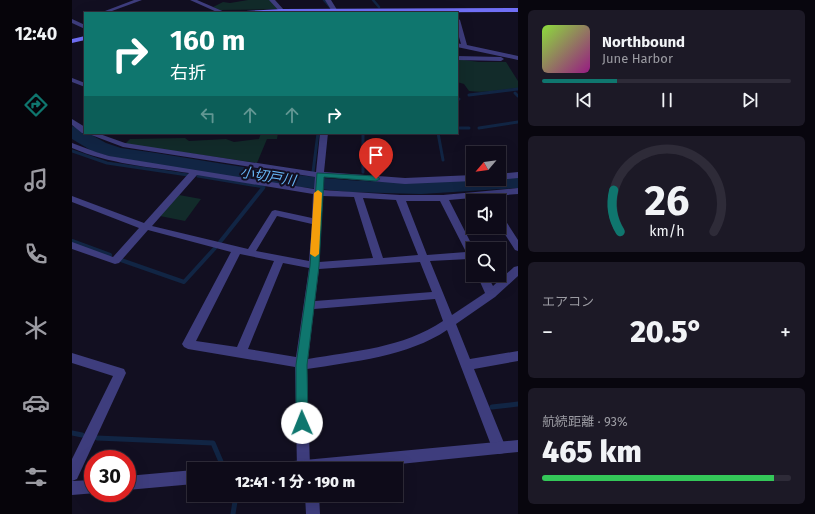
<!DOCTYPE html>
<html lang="ja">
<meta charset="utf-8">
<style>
body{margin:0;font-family:"Fira Sans","Noto Sans JP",sans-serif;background:#1c1926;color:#f1f3f6;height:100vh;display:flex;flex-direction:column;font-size:15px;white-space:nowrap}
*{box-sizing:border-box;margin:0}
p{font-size:13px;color:#9b9ba2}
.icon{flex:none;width:22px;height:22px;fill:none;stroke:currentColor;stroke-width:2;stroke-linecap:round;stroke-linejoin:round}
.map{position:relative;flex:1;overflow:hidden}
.drawer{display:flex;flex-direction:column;gap:10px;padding:10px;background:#08060e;width:297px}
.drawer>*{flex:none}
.banner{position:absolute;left:12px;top:12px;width:374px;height:122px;border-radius:0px;box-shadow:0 4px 16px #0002,0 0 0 1px #2e2b38;background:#0f766e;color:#fff;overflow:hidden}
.needle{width:26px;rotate:241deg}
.buttons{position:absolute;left:394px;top:146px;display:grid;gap:8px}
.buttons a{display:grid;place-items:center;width:40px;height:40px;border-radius:0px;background:#0e0b19;box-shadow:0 4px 16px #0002,0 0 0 1px #2e2b38;font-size:20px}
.speed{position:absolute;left:12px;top:450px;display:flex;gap:8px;font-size:20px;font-weight:700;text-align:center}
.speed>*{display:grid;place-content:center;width:52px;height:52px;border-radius:50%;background:#0e0b19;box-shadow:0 4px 16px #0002,0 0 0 1px #2e2b38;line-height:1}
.speed .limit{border:6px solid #d22;background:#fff;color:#111}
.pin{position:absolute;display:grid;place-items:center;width:34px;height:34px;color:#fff;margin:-41px -17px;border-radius:50% 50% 50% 0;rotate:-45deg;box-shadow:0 0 4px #0007}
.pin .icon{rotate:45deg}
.me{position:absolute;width:44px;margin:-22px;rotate:359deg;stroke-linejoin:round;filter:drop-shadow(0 0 3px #0008)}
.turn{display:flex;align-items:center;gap:14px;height:84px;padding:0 20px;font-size:18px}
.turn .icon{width:52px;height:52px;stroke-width:2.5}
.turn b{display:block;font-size:28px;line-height:34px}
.lanes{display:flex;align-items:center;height:38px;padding:0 20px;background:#0003;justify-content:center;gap:20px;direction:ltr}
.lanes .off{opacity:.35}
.big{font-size:30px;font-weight:800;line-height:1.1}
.drawer .widget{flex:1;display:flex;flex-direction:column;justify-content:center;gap:6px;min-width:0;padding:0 14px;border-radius:6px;background:#1c1926}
.drawer .dial{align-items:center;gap:0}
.dial svg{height:104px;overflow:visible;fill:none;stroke:#2e2b38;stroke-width:7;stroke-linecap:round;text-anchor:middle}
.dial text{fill:#f1f3f6;stroke:none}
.song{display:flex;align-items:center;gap:12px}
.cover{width:48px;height:48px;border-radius:6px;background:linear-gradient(135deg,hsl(90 70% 55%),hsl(310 70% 35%))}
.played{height:4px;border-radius:2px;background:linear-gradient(90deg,#0f766e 30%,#2e2b38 30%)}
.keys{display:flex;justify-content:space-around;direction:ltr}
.heat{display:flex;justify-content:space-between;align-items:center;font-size:22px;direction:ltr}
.charge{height:6px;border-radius:3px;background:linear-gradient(90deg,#34c759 93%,#2e2b38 0)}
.trip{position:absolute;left:115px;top:462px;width:216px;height:40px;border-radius:0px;background:#0e0b19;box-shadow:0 4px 16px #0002,0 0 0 1px #2e2b38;font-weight:800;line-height:40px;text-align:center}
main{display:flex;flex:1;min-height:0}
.tabs{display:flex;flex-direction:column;width:72px;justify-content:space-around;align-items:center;background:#06040a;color:#9b9ba2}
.tabs .icon{width:28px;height:28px}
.tabs .current{color:#0f766e}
.tabs b{font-size:18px;color:#f1f3f6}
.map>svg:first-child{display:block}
.green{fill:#122b2a}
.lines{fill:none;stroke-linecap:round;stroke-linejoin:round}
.stream-far3{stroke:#112544;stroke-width:2.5}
.stream-far2{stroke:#112544;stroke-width:3}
.stream-far1{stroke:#112544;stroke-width:4}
.stream{stroke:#112544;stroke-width:5}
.river{fill:#112544;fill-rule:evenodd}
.minor{fill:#3e3d7d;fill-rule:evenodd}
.tertiary{fill:#3e3d7d;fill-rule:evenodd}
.secondary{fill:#706ff6;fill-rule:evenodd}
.route{fill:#0f766e;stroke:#0a4d48}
.slow{fill:#f59e0b}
.labels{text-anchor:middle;stroke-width:4;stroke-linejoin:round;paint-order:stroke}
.water-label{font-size:14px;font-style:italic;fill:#67b6f5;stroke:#120f21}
</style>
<main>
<nav class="tabs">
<b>12:40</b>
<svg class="icon current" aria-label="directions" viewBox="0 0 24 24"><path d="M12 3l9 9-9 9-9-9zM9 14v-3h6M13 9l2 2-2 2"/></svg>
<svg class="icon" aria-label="music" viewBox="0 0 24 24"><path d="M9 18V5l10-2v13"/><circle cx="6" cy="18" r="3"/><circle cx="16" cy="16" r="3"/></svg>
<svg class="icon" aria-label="phone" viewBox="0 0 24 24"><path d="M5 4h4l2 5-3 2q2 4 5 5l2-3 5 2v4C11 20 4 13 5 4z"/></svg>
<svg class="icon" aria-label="climate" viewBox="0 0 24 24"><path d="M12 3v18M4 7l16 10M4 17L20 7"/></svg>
<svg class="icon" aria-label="car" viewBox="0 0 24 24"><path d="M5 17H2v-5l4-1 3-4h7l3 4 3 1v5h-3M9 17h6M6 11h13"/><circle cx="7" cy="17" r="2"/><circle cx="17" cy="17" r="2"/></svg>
<svg class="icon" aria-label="filters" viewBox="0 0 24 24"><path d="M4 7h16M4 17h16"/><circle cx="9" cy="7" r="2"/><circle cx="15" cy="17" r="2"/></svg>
</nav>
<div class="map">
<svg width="446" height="514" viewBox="0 0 446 514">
<rect width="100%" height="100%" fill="#120f21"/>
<path class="green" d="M176,0h23l7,9 -58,1 -7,-3 10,-5 7,1z
M385,59l22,3h27l12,19v7c-17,2 -33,5 -49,3l-5,-7 -7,-2z
M189,133h17l-1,6h-10l-10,24 -132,-19 5,-5 55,-1 4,3 37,-2 8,3 25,-3z
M107,195l22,4 -16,22 -25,-5z"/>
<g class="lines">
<path class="stream-far3" d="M252,0l7,8
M301,0l6,7"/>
<path class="stream-far2" d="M443,93l3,3
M397,95l49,-6
M385,99h2
M385,128h12
M407,128l39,-6
M291,133v39
M366,133l5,27
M0,151l35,12 81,12
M241,172l5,-39
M126,176l66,11 -2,2
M196,179l1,-3"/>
<path class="stream-far1" d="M0,241l38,14
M148,242l43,-54
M49,260l63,22 31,-34"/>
<path class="stream" d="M420,407l26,-3
M0,433l10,2
M25,438l116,5 9,21
M161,514l3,-19"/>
<path class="river" d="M0,126l13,5v2h3l18,10 15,5c75,10 150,26 226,32 51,4 101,-1 152,-1v-2l19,-1v12l-97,6 -73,-2 -76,-8 -160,-27 -20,-6 -20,-12z"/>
<path class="minor" d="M62,0h8l-30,11 2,2h-7l-2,-2z
M118,0h7l30,13h-8z
M197,0h6l9,10v2h-4z
M253,0h6l8,13h-6z
M385,18l3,2 7,25 51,11v4l-61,-13v-4l4,1 -4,-14z
M0,19l13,6v4l-13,-6z
M385,56l44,1 3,2 -3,2 -44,-1z
M0,78l13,5v4l-13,-5z
M0,119l13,8 1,6h-4l-10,-8z
M14,133h11l28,10 191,29 4,-39h8l-4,39 81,6 68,-3v4h4l-4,2 -68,3 -81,-7 -2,13 78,5h43l75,-7v6l-69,6 25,49 -1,11 -4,-1 -39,2 22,54 33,-22 -8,-18h10l6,11 21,-19 4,-1v10l-23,21 -39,27 14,35 48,-8v10l-44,8 32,79 -2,5 -5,1 -5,-1 -47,-123c-38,26 -95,32 -140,39l3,98 -1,2h-12l-2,-102 -107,-18 -4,-2 -2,-3 49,-92 -83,-22 -29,33 -4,1 -43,-15v-7l41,15 26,-29 -67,-26v-6l72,27 45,-50c-39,-6 -80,-9 -117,-25v-5l24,9 13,4 205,33 1,-12 -192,-30zM125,175l116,19 -1,24 -37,-8 -3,1 -24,38 -96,-23zM250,196l32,1 19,61 -54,4zM291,198l33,2 22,55 -35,3zM334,201h34l26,51 -39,3zM205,216l35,8 -3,37 -53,-10zM168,254l34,7 -37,86 -41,-6zM348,262l12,30 -117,9 4,-32zM211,263l26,5 -13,89 -48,-8zM363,299l8,22c-40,27 -89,30 -135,38l6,-50z
M446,172v6l-19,2 -2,-1h2v-5z
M427,214l3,1 16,25v11l-3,-1 -16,-25z
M0,353l52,16 2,4 -49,106 -5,2v-22l41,-83 -41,-13z
M233,495h14l1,19h-14z"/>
<path class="tertiary" d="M446,440v12l-167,17h-75l2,-5 5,-2z
M122,470v14l-67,6v-14z
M21,480v13h3l-24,2v-14z"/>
<path class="secondary" d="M446,8v4l-275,1 3,-2 36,-2z
M13,36v4l-13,3v-4z"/>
</g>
<path class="route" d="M245,173l59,3 4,3 -4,2 -52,-4 -5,89 -12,99 1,58 -2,4 -4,2 -4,-2 -2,-4v-58l14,-99z"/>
<path class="slow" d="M246,190l4,3 -3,61 -4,3 -5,-3 4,-61z"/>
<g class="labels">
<g class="water-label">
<text transform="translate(196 176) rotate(9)" y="5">小切戸川</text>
</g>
</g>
</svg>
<div class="buttons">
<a><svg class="needle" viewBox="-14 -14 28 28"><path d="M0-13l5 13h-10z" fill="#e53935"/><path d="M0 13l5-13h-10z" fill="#9b9ba2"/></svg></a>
<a><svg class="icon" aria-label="sound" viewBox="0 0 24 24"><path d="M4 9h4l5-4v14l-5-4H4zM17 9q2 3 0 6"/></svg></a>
<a><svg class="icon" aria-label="search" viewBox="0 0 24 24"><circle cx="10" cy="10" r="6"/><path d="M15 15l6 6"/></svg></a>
</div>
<div class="speed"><div class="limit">30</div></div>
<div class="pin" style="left:304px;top:179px;background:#d93025"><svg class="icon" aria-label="arrive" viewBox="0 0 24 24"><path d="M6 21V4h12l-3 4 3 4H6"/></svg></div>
<svg class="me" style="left:230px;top:423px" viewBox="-20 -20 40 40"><circle r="19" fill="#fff"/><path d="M0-13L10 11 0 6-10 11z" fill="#0f766e"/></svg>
<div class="trip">12:41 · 1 分 · 190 m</div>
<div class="banner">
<div class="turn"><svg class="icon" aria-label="right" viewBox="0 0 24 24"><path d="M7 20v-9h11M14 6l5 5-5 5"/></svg><div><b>160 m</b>右折</div></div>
<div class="lanes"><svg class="icon off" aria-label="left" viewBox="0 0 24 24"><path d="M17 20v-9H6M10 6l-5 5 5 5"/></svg><svg class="icon off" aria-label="ahead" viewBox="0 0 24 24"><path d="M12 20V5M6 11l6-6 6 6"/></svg><svg class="icon off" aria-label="ahead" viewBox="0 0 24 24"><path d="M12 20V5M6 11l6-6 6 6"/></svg><svg class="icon" aria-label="right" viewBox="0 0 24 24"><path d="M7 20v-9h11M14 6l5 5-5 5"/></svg></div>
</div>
</div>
<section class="drawer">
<div class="widget">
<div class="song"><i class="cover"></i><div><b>Northbound</b><p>June Harbor</p></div></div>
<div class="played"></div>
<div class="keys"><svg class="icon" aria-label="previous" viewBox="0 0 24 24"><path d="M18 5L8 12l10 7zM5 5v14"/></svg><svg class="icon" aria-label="pause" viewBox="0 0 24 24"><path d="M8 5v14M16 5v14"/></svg><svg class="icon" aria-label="next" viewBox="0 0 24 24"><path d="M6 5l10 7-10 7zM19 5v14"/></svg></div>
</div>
<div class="widget dial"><svg viewBox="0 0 100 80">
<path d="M14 69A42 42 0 1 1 86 69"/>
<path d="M14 69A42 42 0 0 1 9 37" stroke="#0f766e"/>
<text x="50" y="56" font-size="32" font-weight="700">26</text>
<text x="50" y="72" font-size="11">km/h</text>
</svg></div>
<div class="widget"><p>エアコン</p>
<div class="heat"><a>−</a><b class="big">20.5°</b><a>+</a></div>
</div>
<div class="widget"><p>航続距離 · 93%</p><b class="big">465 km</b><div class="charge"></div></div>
</section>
</main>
